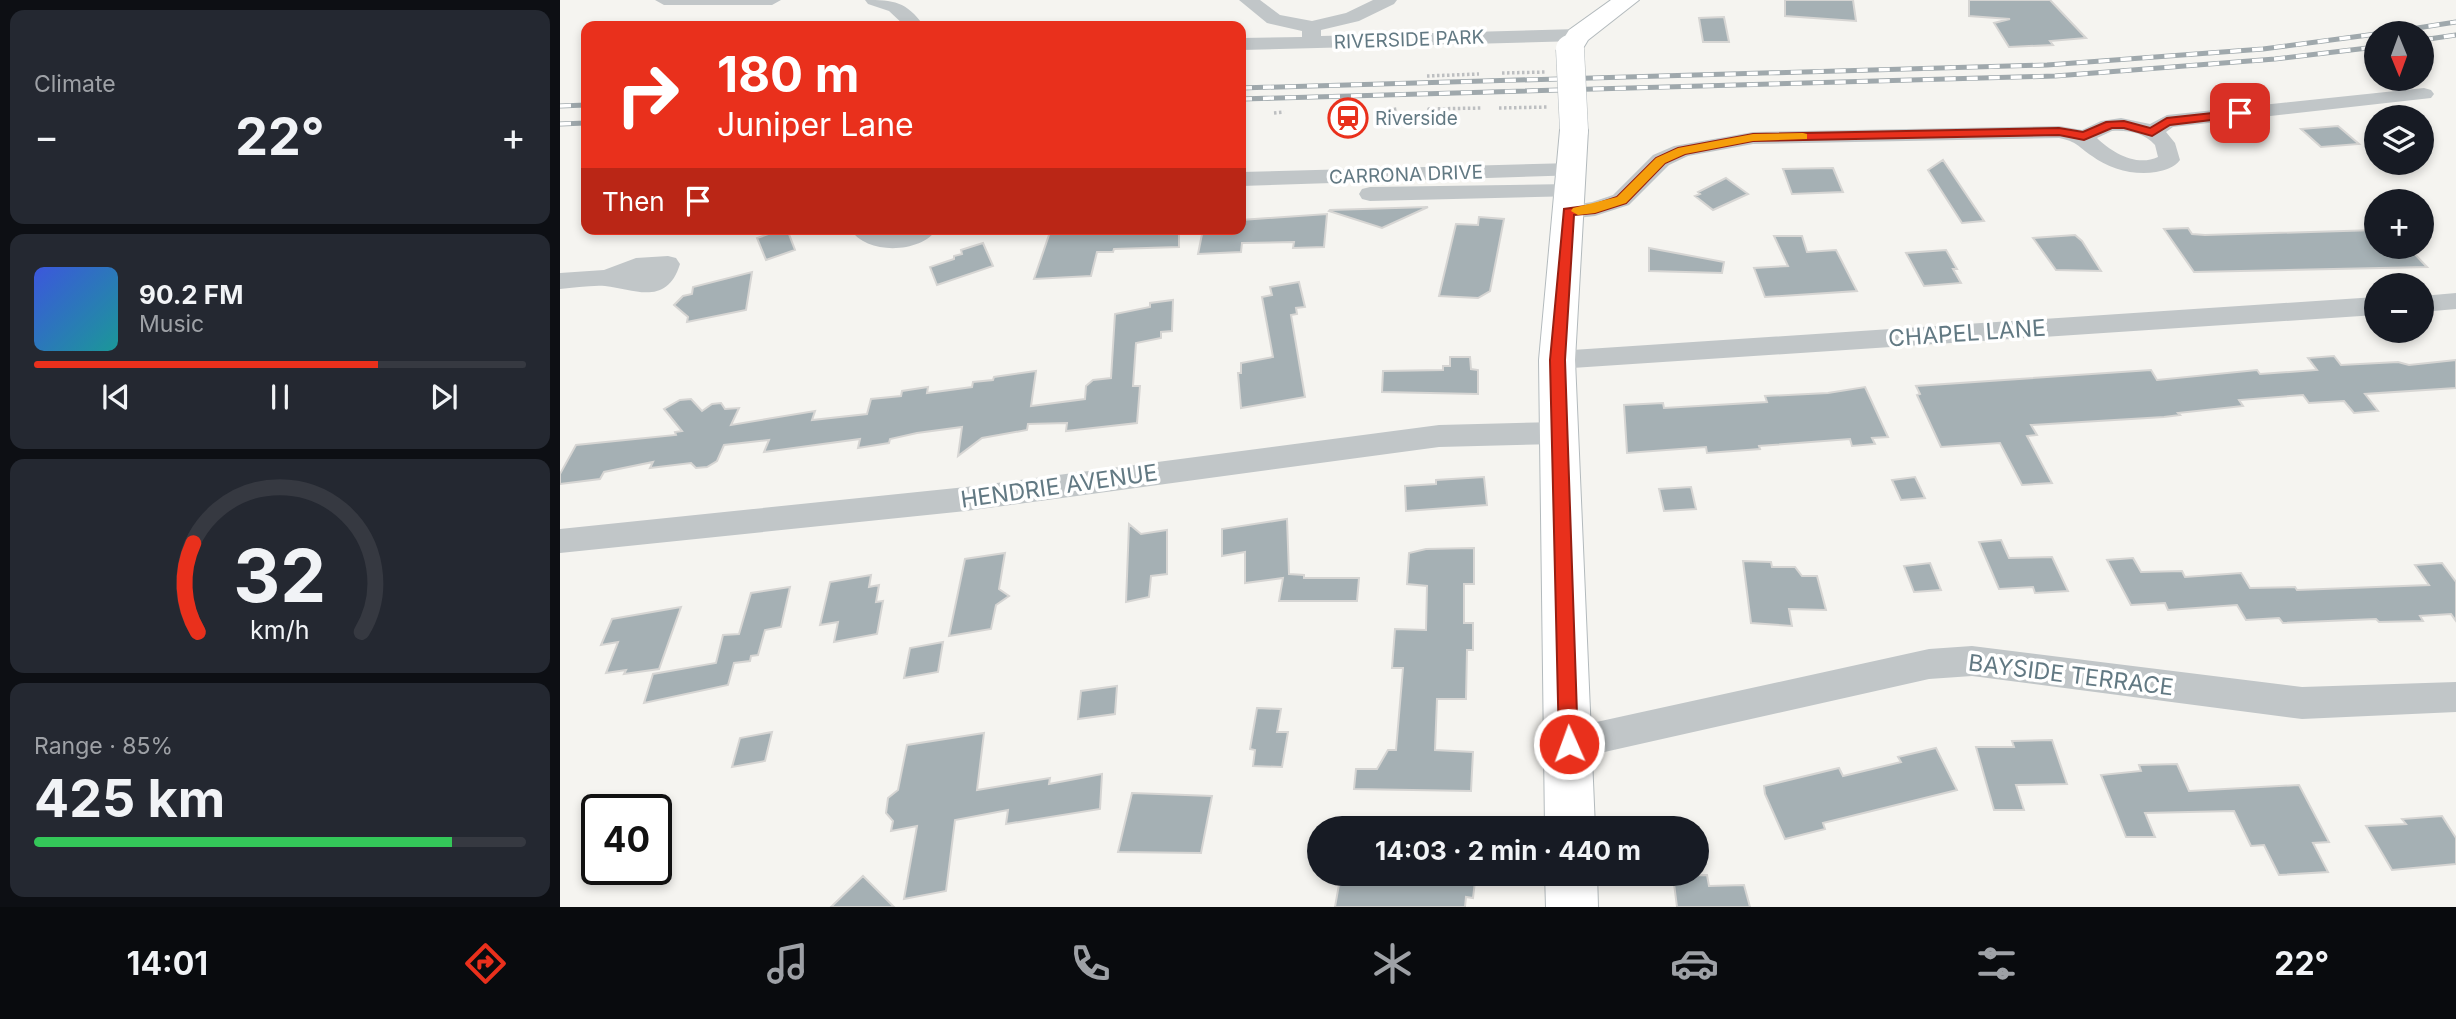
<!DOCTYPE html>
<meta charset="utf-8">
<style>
body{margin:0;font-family:Inter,sans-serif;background:#242831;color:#f1f3f6;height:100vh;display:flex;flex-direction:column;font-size:26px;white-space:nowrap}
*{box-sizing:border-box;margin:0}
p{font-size:23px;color:#9ea1a6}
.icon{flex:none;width:38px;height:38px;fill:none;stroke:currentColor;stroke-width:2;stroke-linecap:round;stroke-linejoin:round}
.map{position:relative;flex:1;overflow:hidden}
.sheet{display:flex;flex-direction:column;gap:10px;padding:10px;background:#0d0f14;width:560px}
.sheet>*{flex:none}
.guide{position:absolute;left:21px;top:21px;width:665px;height:214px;border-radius:14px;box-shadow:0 4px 10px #0003;background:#e9301c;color:#fff;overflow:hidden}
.needle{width:46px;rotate:179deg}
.controls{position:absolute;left:1804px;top:21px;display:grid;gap:14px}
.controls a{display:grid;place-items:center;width:70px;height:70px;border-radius:50%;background:#171b24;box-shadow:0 4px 10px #0003;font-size:35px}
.speed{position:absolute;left:21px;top:794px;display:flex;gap:14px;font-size:35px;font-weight:700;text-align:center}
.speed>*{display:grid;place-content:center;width:91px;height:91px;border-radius:50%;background:#171b24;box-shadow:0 4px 10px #0003;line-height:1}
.speed .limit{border:4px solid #111;border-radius:10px;background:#fff;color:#111}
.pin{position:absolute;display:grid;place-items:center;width:60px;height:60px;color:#fff;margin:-30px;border-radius:14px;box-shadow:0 4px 10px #0006}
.me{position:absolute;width:77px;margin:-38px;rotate:358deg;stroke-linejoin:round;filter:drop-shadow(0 0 5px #0008)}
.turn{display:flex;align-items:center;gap:24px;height:147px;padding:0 21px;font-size:32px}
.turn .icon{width:91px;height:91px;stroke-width:2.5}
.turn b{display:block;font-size:49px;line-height:60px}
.then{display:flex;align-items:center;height:66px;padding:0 21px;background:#0003;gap:14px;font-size:26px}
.big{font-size:52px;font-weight:700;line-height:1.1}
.sheet .card{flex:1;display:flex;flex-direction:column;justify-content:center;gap:10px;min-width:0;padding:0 24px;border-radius:14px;background:#242831}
.sheet .dial{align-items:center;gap:0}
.dial svg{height:182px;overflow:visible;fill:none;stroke:#363941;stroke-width:7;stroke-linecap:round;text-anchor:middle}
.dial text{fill:#f1f3f6;stroke:none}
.song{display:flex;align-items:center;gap:21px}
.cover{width:84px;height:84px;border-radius:10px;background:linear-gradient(135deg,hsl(230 70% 55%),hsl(180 70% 35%))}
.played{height:7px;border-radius:4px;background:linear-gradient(90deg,#e9301c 70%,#363941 70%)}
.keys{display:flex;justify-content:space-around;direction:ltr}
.heat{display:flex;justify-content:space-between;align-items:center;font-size:38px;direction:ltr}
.charge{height:10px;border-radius:5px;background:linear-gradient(90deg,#34c759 85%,#363941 0)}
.trip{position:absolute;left:747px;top:816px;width:402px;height:70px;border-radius:35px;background:#171b24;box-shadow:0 4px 10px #0003;font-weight:700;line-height:70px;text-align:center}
.dock{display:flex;height:112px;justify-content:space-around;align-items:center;background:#090b0e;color:#9ea1a6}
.dock .icon{width:49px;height:49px}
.dock .active{color:#e9301c}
.dock b{font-size:32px;color:#f1f3f6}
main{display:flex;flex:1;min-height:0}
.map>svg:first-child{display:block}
.building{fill:#a5b0b4;stroke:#d6d5d3;stroke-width:2}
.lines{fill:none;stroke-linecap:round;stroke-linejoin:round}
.secondary-casing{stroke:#b3babd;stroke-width:2}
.path{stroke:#bdbfc1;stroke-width:3.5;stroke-dasharray:2.5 2.5;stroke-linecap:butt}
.street{fill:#c1c6c8;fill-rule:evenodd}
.secondary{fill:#fff;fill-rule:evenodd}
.rail-casing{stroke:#9fa8ac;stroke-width:5}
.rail{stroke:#fff;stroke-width:3.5;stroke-dasharray:11;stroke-linecap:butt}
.secondary-bridge-casing{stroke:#b3babd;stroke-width:29;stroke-linecap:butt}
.secondary-bridge{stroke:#fff;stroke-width:28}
.route{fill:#e9301c;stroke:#971f12;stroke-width:2}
.slow{fill:#f59e0b}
.labels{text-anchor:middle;stroke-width:7;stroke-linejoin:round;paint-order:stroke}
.far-street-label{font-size:19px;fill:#627983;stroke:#fff}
.far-poi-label{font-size:19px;fill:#627983;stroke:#fff;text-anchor:start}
.street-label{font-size:23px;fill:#627983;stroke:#fff}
</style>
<main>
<section class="sheet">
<div class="card"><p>Climate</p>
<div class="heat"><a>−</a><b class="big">22°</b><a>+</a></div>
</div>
<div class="card">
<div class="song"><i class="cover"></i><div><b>90.2 FM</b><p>Music</p></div></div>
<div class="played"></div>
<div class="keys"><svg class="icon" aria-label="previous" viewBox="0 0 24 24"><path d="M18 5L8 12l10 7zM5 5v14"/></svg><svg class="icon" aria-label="pause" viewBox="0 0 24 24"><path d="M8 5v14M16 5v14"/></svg><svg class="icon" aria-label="next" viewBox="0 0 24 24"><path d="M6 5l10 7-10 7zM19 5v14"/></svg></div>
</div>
<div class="card dial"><svg viewBox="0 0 100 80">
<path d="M14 69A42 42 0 1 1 86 69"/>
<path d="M14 69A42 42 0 0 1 12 30" stroke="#e9301c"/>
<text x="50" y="56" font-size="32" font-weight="700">32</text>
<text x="50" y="72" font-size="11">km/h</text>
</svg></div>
<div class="card"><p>Range · 85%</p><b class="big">425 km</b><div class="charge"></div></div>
</section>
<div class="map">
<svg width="1896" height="907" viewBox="0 0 1896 907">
<rect width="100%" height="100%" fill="#f5f4f0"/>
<path class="building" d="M1225,0h68l3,21 -71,-5z
M1409,0h81l36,38 -36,3 3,4 -44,2 -15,-24 16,-4 -41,-3z
M1164,17l5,25h-26l-4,-24z
M1778,126l21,18 -38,3 -20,-18z
M1383,160l41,61 -22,2 -34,-53z
M1273,168l10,24 -51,2 -9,-25z
M1166,178l22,16 -35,16 -18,-14 5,-2 -2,-2z
M868,207l-46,21 -53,-17 1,-1z
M767,214l-3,33 -31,1 1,-6 -52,1 -1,9 -43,2 5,-25h38v-9z
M919,217l25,2 -14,72 -12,7 -39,-2 17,-72 22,1z
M1628,228l4,6 13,1 171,-5v17h32l19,20 -233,5 -30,-43z
M223,229h4l8,21 -29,10 -9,-22z
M491,229h128v18l-65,2 -1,3h-16l-6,24 -57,3z
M1515,235l7,6 19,30 -45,-1 -23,-32z
M1214,236h28l5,16 29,-2 21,41 -92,6 -11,-29 34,-2z
M423,243l10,23 -56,19 -7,-18 24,-8v-3l8,-2 -1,-4z
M1089,248l75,14 -2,11 -73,-2z
M1386,250l11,19h-4l8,14 -37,3 -18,-33z
M192,272l-6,38 -59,12 1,-5 -14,-12 9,-9 9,-2 1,-7z
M739,282l6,25 -9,1 1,6 -6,1 14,82 -64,11 -3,-35h3v-10l32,-6 -11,-60 10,-2 -2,-8z
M613,300l-1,31 -11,1v6l-25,5 -3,43h7l-3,37 -71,8 1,-8 -39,1 -1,6 -45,8 -24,18 4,-29 -45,6 -27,6 -1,4 -31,5 2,-9 -96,13 5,-12 -45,5 -7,16 -10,6 -11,1 -5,-5 -41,5 3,-6 -49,10 -4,7 -40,5v-10l16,-29 100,-10 -1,-3 7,-1 -18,-22 16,-9 11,-1 11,12 10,-7 9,-1 4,6 14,-1 -8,17 84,-14 -3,9 55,-6 4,-15 30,-3 1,-5 26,-4 -1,6 45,-6 1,-5 20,-2 1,-3 42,-6 -5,35 54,-7 1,-13 7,-6 18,-2 4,-64 35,-7v-4z
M1774,356l7,9 57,-3 11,3 47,-5v28l-91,6 13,17 -24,2 -10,-12 -35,2 -6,-8 -64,5 4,6 -65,7 2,2 -16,2 -133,8 6,10 -10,1 25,47 -30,2 -22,-42 -59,4 -24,-52 3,-1 -4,-8 235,-16 6,10 100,-10 3,4 57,-4 -9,-12z
M890,357h20l1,12 7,1v24l-96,-2 1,-21 60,-1v-4h7z
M1305,387l23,50 -16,1 3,6 -23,2 -2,-7 -91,7 1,3 -53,4 -1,-6 -79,6 -3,-48 39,-2 1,5 103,-6 -2,-6 63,-3z
M924,477l3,28 -81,6 -1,-25 31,-2v-4z
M1355,477l10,21 -24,2 -9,-20z
M1131,487l5,22 -32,2 -5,-22z
M727,519l2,55 15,1v3h55l-2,23h-78l4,-23 -38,5v-31l-23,4v-27z
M569,524l12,10 26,-4v44l-16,2 -2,21 -23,5z
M1441,540l8,18 43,-1 16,34 -33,2 -2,-6 -34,2 -20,-47z
M914,548v36h-10v39h9v27h-6l-1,49h-29l-2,51 38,2 -2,39 -117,-2 2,-20h21l11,-19h8l7,-82h-11l3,-39 31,1 1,-44 -20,-2 2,-31 17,-4z
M445,553l-6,36 10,7 -13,9 -5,24 -42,7 16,-77z
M1573,558l8,14 41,-1 3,6 56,-4 9,15 45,-1 2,3 132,-5 -14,-20 27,-2 14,19v39l-5,-7 -31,2 3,5 -44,1 -3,-3 -93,4 -4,-5 -33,2 -9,-15 -69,5 -3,-7 -34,2 -24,-45z
M1183,561l28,1 1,5h23l7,9h15l9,34 -37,-1 3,17 -41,-3z
M1370,563l11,27 -27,2 -10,-26z
M311,575l-2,12 10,-2 -3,17 7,-1 -6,33 -43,8 4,-20 -18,3 10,-43z
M230,587l-9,40 -16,3 -7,25 -7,1 -1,5 -16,2 -6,22 -84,18 9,-29 63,-11 7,-28 16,-1 12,-41z
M121,607l-22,62 -35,5 2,-4 -20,3 12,-31 -17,3 11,-26z
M383,642l-5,30 -34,6 6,-30z
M557,686l-2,28 -37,5 3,-28z
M697,708l24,1 -4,23h11l-6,35 -29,-1 2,-16 -5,-1z
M212,732l-7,29 -33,6 8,-29z
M424,733l-7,57 73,-12 -1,6 53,-10 -2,35 -94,15 2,-14 -53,10 -9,71 -42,8 13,-73 -26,5 2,-10 -7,-8 2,-15 10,-8 9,-45z
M1492,740l15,44 -51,1 8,25h-30l-18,-63h38l-2,-6z
M1376,748l21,42 -134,33 2,6 -40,10 -20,-45 -1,-8 75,-18 4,8 58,-14 -3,-5z
M1617,764l12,27 110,-6 30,57 -16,1 15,29 -49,3 -15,-30 -13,1 -17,-35 -89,2 10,24h-29l-25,-62 40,-4 -2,-6z
M572,793l80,3 -11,57 -83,-1z
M1882,816l14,22v26l-64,6 -26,-44 40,-2 -4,-5z
M781,873h135l-3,25 -7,-1 -1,10h-130z
M1147,875l2,11 35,-1 6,22h-73l-4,-31z
M303,876l31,31h-63z"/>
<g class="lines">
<g class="secondary-casing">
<path id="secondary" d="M1051,0h28l-51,40 -9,15 -9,2 -9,-2 -4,-6 12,-19z
M1014,121l10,3 4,6 -13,230 20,468h-50l-6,-468 21,-230 4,-6z
M985,873h52l1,34h-52z"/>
</g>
<path class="path" d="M942,73l44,-1
M867,76l52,-2
M681,81l3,-1
M939,108l49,-1
M824,111l13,-2
M714,113l10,-1
M867,120l2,-11 53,-1"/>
<path class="street" d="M95,0h126l-9,5h-108z
M305,0c29,0 41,1 59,26h-19l-16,-15 -21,-7z
M679,0h21l20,15 32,6 34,-8 27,-13h24l-3,4 -35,17 -38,9v6l257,-7 9,6 -9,6 -337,9v-12l61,-1v-6l-35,-8z
M1864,88l7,2 3,4 -3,4 -258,29 -7,5 9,11 5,17c-6,8 -15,10 -24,12 -21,4 -47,-3 -64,-16 -15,-10 -14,-14 -33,-18l-306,6 -65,12 -19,9 -40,40 -34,11 -27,3 -8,-2 -3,-5 3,-5 32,-5 21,-7 40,-40 21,-9 79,-14 306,-6 23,4 19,-9 20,-3 29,6 17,-9zM1552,131c17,-1 32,2 43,14l3,12c-21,10 -46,-4 -61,-19z
M1012,163l8,2 3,5 -3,5 -339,11v-14z
M1010,184l8,2 3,5 -3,5 -208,5 -8,-2 -3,-5 3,-5 8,-2z
M290,229h24l9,5 23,-5h31c-15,24 -70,27 -87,0z
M108,256l8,2 4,6c-13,42 -44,26 -75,22 -14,-1 -31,2 -45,3v-16l44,-3 32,-12z
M1896,293v16l-34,3v-16z
M1816,297v18l-819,54 -9,-2 -4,-7 4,-7 9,-2z
M998,422l10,4 4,7 -4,7 -10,4 -119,3 -473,64 -406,42v-24l406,-42 473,-62z
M1412,646l330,41 154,-5v30l-154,7 -330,-43 -43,3 -360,81 -12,-4 -5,-12 5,-12 12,-4 360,-79z"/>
<use href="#secondary" class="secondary"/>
<g class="rail-casing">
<path id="rail" d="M1825,33l71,-11
M1862,40l34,-5
M681,88l806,-23 216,-16 113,-15
M681,99l814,-23 220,-17 101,-12
M0,106l26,-1
M0,124l26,-1"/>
</g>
<use href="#rail" class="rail"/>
<g class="secondary-bridge-casing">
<path id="secondary-bridge" d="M1010,49l4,81"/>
</g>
<use href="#secondary-bridge" class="secondary-bridge"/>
</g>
<path class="route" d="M1680,110l6,3 -2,3 -74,9 -18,11 -28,-8h-12l-28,12 -25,-5 -306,6 -68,13 -20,9 -39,40 -31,10 -21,2 -9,145 13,384 -2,7 -7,3 -7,-3 -3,-7 -9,-384 14,-151 29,-4 24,-8 39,-39 22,-10 75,-14 306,-6 24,4 23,-10 18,-1 26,7 17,-10z"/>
<path class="slow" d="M1243,133l4,1v5l-54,2 -68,13 -20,9 -39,40 -31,10 -17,2 -7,-4 2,-3 44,-11 39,-39 22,-10 75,-14z"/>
<defs>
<g id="station-ring" transform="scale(2.0125)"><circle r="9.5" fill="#fff" stroke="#e9301c" stroke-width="1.5"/><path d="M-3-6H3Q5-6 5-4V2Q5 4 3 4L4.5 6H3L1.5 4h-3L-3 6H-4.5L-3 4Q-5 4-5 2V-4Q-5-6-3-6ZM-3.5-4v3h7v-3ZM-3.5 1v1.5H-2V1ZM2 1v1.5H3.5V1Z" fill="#e9301c"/></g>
</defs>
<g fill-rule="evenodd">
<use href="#station-ring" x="788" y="118"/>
</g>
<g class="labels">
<g class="far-street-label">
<text transform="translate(849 39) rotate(-2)" y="7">RIVERSIDE PARK</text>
<text transform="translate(846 174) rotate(-2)" y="7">CARRONA DRIVE</text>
</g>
<g class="far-poi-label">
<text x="815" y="125">Riverside</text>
</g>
<g class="street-label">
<text transform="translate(1407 333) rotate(-4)" y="8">CHAPEL LANE</text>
<text transform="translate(499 486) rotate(-8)" y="8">HENDRIE AVENUE</text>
<text transform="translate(1511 675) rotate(7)" y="8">BAYSIDE TERRACE</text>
</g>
</g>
</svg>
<div class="controls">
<a><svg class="needle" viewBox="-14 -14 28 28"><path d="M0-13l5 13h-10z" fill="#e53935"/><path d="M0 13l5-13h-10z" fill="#9ea1a6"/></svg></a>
<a><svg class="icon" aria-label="layers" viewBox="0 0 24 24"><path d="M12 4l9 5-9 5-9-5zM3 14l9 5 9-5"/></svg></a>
<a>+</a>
<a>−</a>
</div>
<div class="speed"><div class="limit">40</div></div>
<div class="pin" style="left:1680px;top:113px;background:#d93025"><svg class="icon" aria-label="arrive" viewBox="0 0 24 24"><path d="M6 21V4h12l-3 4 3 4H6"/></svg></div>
<svg class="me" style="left:1009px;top:744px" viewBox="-20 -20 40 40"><circle r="17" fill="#e9301c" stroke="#fff" stroke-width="3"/><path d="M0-11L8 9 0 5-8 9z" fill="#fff"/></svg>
<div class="trip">14:03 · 2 min · 440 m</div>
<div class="guide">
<div class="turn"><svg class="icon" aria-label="right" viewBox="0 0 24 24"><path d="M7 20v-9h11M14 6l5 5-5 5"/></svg><div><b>180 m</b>Juniper Lane</div></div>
<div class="then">Then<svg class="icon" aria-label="arrive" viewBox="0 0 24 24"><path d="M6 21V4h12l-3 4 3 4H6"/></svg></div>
</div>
</div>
</main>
<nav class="dock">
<b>14:01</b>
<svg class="icon active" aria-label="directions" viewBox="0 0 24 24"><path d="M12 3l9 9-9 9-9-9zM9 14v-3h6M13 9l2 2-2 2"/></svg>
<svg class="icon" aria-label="music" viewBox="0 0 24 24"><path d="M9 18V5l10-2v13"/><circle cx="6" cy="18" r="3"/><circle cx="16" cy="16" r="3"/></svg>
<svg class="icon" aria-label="phone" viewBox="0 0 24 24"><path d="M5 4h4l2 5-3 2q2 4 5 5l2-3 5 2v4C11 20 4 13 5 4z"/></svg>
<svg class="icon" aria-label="climate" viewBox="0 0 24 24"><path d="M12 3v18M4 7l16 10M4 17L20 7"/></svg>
<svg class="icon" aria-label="car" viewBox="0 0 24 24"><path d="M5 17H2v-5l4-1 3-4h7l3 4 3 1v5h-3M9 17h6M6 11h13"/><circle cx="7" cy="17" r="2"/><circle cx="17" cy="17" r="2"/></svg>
<svg class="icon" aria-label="filters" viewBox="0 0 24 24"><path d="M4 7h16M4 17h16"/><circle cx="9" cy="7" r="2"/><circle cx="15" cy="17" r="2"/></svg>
<b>22°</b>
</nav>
